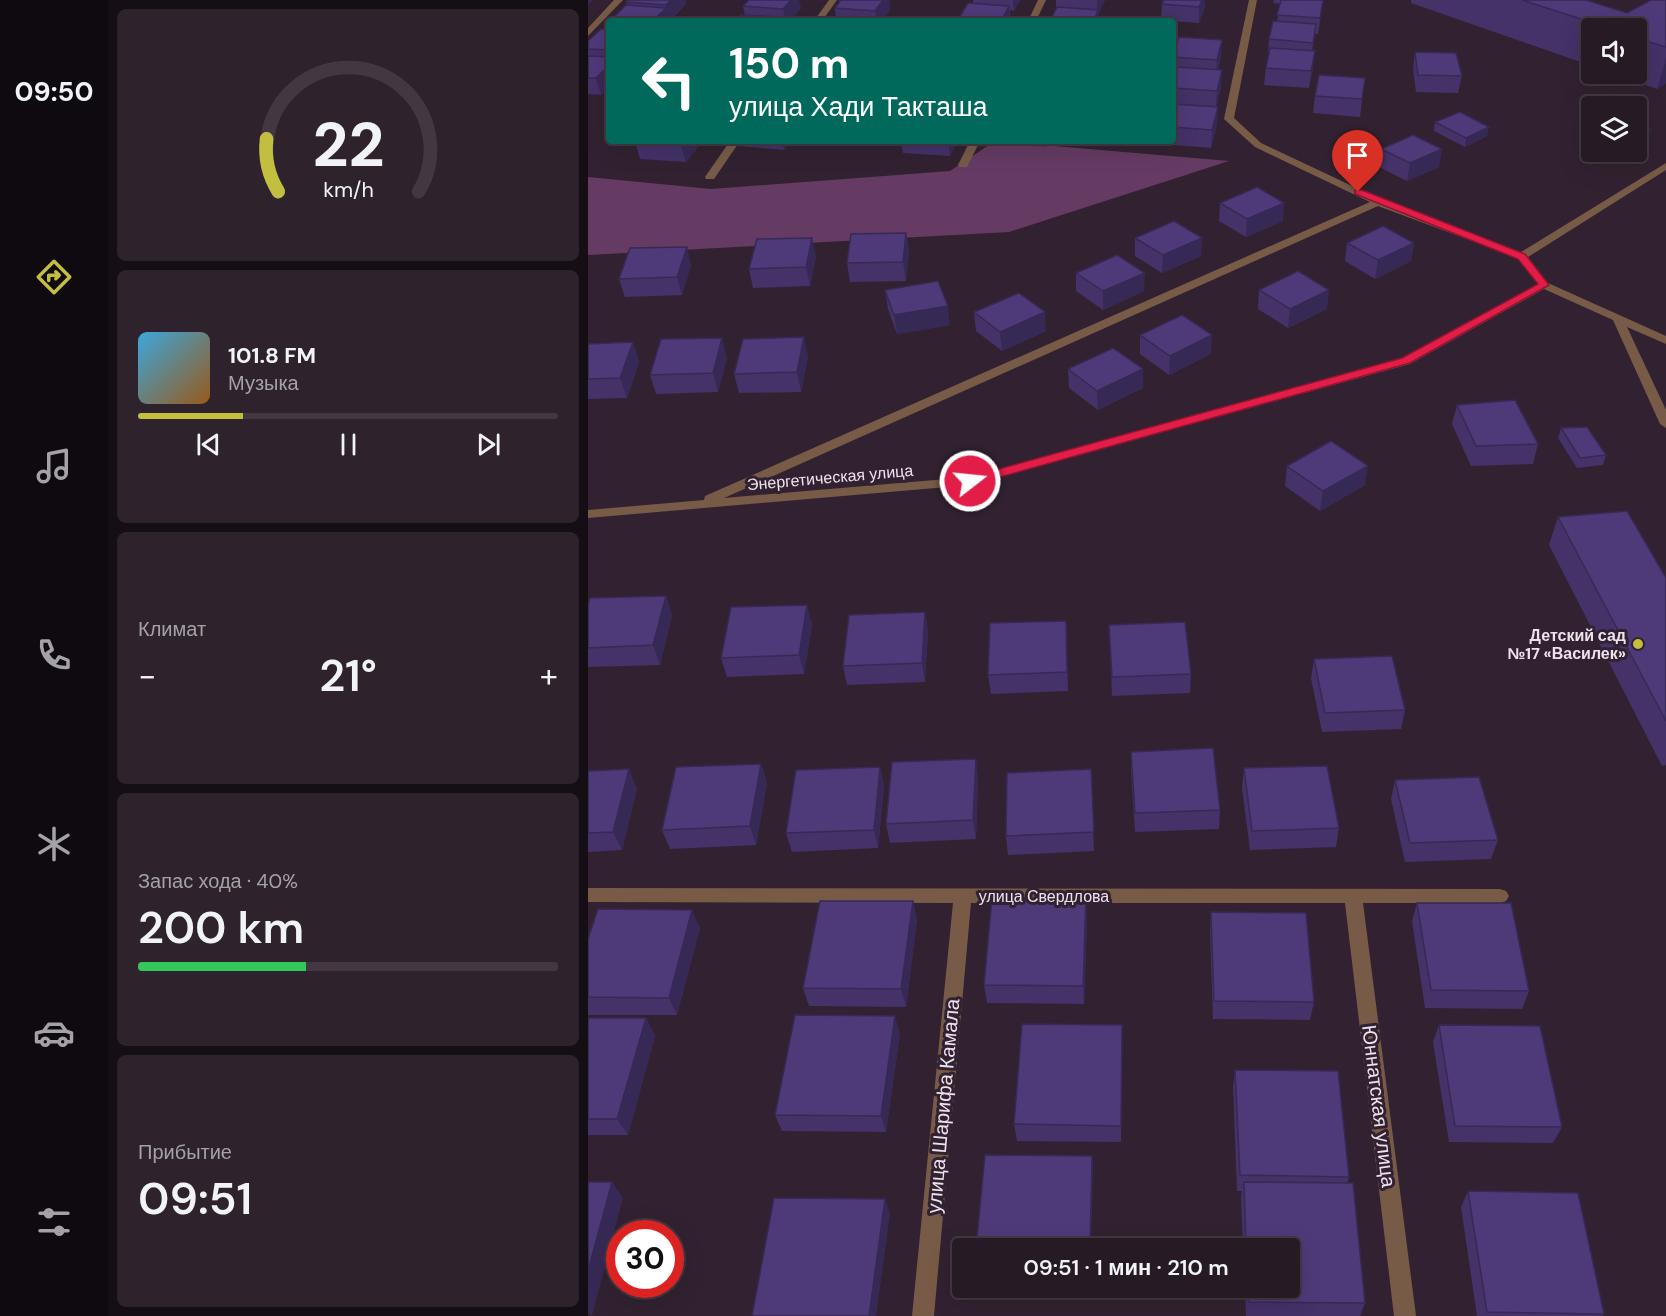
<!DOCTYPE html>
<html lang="ru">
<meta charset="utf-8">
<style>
body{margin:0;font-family:"DM Sans",sans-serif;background:#2e232d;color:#f1f3f6;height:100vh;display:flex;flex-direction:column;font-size:22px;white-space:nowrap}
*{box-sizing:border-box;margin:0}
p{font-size:20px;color:#a4a1a7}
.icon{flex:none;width:33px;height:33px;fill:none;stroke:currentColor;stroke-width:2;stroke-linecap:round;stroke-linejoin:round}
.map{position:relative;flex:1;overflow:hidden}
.sheet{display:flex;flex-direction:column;gap:9px;padding:9px;background:#150e14;width:480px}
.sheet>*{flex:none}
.top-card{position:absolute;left:18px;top:18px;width:570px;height:126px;border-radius:6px;box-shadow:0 6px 24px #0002,0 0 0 2px #423842;background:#00695c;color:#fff;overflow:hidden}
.buttons{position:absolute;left:993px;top:18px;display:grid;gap:12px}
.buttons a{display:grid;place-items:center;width:66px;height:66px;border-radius:6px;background:#261a25;box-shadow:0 6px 24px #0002,0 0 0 2px #423842;font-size:30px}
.speed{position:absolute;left:18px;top:1220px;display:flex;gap:12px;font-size:30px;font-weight:700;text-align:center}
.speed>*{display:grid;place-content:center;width:78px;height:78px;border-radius:50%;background:#261a25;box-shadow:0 6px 24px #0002,0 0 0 2px #423842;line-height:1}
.speed .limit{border:9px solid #d22;background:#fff;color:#111}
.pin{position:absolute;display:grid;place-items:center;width:51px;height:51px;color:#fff;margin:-62px -26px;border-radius:50% 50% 50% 0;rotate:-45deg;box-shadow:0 0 6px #0007}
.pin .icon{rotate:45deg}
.me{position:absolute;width:66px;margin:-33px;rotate:74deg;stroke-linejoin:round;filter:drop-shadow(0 0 4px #0008)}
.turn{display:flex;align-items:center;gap:21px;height:126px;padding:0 24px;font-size:27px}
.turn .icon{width:78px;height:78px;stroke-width:2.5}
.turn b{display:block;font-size:42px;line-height:51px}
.big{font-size:45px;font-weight:600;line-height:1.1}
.sheet .widget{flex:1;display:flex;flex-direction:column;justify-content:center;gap:9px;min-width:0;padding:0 21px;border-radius:9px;background:#2e232d}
.sheet .dial{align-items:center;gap:0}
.dial svg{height:156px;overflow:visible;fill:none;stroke:#423842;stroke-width:7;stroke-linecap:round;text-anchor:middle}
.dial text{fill:#f1f3f6;stroke:none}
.song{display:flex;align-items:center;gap:18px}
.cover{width:72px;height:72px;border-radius:9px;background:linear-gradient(135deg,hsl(200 70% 55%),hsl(30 70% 35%))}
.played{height:6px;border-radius:3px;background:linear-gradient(90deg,#c1be40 25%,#423842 25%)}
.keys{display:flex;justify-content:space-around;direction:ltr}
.heat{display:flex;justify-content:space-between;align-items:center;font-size:33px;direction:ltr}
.charge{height:9px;border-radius:4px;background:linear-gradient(90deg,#34c759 40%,#423842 0)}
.trip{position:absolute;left:364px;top:1238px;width:348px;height:60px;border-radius:6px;background:#261a25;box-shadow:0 6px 24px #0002,0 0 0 2px #423842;font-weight:600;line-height:60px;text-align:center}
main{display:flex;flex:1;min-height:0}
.tab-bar{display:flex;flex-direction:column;width:108px;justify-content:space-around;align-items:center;background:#0f0a0f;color:#a4a1a7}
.tab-bar .icon{width:42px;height:42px}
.tab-bar .current{color:#c1be40}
.tab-bar b{font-size:27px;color:#f1f3f6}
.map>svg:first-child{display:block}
.green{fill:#653b63}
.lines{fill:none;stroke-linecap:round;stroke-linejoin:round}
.street{fill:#775b47;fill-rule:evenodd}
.wall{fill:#443268}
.shaded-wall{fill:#372955}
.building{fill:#4f3a79;stroke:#372955;stroke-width:1.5}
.route{fill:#e11d48;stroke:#92132f;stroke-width:1.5}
.poi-dot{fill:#c1be40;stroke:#322231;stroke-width:2}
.labels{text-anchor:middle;stroke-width:6;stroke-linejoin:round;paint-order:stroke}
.street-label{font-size:16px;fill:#ede2ec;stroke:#322231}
.poi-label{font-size:16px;font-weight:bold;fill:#ede2ec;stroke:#322231;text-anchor:end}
.near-street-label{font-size:20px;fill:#ede2ec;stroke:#322231}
</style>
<main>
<nav class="tab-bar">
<b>09:50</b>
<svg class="icon current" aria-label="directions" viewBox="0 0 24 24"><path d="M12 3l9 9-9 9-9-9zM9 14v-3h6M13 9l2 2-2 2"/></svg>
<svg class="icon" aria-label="music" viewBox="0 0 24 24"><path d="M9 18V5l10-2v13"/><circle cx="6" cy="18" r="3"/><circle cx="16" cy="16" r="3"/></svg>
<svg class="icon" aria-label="phone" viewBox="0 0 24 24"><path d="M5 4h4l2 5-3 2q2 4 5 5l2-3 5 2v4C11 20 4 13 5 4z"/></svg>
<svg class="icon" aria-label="climate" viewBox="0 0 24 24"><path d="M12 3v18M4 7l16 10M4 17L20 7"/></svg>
<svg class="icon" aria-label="car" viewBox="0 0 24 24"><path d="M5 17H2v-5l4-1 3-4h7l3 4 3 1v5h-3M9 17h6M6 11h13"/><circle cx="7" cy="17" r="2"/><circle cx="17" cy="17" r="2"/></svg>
<svg class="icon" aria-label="filters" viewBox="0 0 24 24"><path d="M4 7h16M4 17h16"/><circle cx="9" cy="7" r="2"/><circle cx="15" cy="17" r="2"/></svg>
</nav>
<section class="sheet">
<div class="widget dial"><svg viewBox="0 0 100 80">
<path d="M14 69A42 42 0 1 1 86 69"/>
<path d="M14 69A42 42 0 0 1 8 42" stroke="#c1be40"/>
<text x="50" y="56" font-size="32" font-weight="700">22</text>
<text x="50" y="72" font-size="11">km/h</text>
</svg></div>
<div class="widget">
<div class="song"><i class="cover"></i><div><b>101.8 FM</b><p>Музыка</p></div></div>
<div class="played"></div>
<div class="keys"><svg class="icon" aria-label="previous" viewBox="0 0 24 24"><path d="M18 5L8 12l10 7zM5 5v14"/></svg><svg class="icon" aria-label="pause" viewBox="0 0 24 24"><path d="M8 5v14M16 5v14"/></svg><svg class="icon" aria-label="next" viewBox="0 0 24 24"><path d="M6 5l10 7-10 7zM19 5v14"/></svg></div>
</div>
<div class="widget"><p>Климат</p>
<div class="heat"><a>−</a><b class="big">21°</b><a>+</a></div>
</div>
<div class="widget"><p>Запас хода · 40%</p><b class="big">200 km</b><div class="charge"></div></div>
<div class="widget"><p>Прибытие</p><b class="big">09:51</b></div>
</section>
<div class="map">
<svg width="1078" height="1316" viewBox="0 0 1078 1316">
<rect width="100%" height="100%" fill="#322231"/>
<path class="green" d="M407,141l234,20 -220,71 -421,23v-78l123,12 239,-18z"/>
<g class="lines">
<path class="street" d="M26,0h9l-35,36v-8z
M241,0h8l-15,21h-8z
M450,0h8l-10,21h-8z
M661,0h8l-23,118 27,25 121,57 139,52 145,-89v7l-138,87 20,26 118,53v8l-39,-17 39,83v18l-6,-4 -47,-104 -69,-31 -134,75 -440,121 -382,33v-8l116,-10 1,-4 665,-294 -115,-55 -31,-28zM790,206l140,52 20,26 -136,74 -432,119 -246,21z
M142,141h10l-26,38h-8l-1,-2z
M382,141h10l-13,26h-8l-1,-2z
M0,888l912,1 6,2 3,5 -3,5 -6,2h-137l53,413h-22l-49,-413h-374l-37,413h-22l41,-413 -365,-1z"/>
</g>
<path class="wall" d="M40,0h57l1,4 -16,17h-60l17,-16 -1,-3z
M253,0h49l-1,1 1,9 -8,11h-57h11l-1,-13z
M385,0h47l-6,11 -4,-1v11h-9l-28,-18z
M468,0h49l-7,15 1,6h-49l6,-13z
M576,0h41v7l-6,16 -38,-3 1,-16z
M686,0h49l-5,34h-3l-3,17 1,17 -4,20 -45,-3 2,-17 2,-12 1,-17 8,-18 3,-17 -7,-1z
M823,0h175l41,13 39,-13v83l-9,6 -44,-15h23v-46h-44v38l-181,-63z
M155,6l58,2 -11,13h-55l10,-6z
M21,29v58l-8,8 -13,-1v-53z
M827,52l47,24 -4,17 -42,-1 -3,-23z
M585,55l48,2 -3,13 3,17 -5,20 1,17 -6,24 -48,-4v-3h10v-61l2,-6h-2z
M777,78l-5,39 -47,-4 2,-17z
M847,122l52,14 -22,11 -31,-16z
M1004,123v19l-13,-5 3,-9z
M47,141h68l-17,21 -46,-3z
M149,141h54l-7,9 -46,-4z
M313,141h57l-8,15 -47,-3z
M411,141h50l-3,6 -47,-3z
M793,149l58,18 -32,14 -28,-14z
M632,203l63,18 -37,16 -27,-16z
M318,233l3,18 -3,30 -56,1 -3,-19z
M547,238l66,18 -39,17 -27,-17z
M759,243h67l-3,18 -36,18 -30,-18z
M228,256l-6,30 -57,2 -4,-19z
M103,265l-9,30 -57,2 -6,-18z
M488,273l68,18 -41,19 -27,-19z
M297,290l65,35 -53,9 -9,-25z
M671,290l68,19 -39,19 -30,-19z
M386,312l72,19 -44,20 -26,-20z
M552,335l71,19 -42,21 -29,-21z
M45,342l6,20 -12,36 -39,1v-55z
M220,356l-7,36 -62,1 -5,-19z
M139,357l-9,35 -62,2 -6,-19z
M480,369l75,19 -45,22 -29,-22z
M869,405l81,39 -5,20 -62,2 -19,-42z
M973,428l45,27 -3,10 -26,3 -19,-30z
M699,466l78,19 -45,26 -35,-25z
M970,517l108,61v187l-4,1 -113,-221z
M78,596l6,19 -12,50 -72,2v-62z
M219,605l5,20 -8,49 -77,3 -6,-19z
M337,612l3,20 -3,50 -78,3 -4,-19z
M478,621l2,70 -77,3 -3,-19z
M521,625l82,49 -1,19 -78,3z
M726,659l91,51 -4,19 -79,3 -11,-54z
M543,752l89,58 -1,19 -84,3 -4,-61z
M173,764l6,19 -11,62 -86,4 -8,-19z
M292,767l4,19 -6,62 -86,4 -6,-19z
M656,768l95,60 -3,19 -86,3 -8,-62z
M503,769l3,82 -86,4 -2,-19z
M0,771l49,17 -15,62 -34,2z
M390,778l-2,61 -86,4 -4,-19z
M807,780l103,60 -7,19 -86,3 -14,-63z
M325,901l4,19 -11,87 -97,-1 -6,-18z
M829,903l112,88 -7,18 -97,-1 -13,-87z
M623,912l103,90 -4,18 -97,-1 -3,-88z
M499,917l-3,87 -97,-1 -3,-18z
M112,928l-23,87h-89v-76z
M0,1018h58l9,18 -27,99h-40z
M534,1025l-1,117 -104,-1 -3,-17z
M851,1025l123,102 -9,16 -104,-1 -16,-100z
M312,1033l-14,99 -104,-1 -7,-16z
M647,1070l114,107 -2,6 18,120 -5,13h-114l-1,-29h45v-39h-47l-2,-51 1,-6h-5l-4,-104z
M880,1191l136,123 -2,2h-125l-16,-109z"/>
<path class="shaded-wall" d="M0,0h5l-5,5z
M83,0h14l1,4 -17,17 -3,-16z
M203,0h8l2,8 -11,13h-4l-3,-12z
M295,0h7l-1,1 1,9 -8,11h-5l-2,-10z
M425,0h7l-6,11z
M509,0h8l-7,15 1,6h-5l3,-8z
M614,0h3v7l-6,16v-16z
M421,6l1,15h-9z
M78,8l3,13h-16z
M634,40l-1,17 -5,20 1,-17z
M727,51l-2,17 -4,20 2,-17z
M1078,57v26l-9,6 8,-27z
M21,65v22l-8,8 -5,-17z
M634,70l-1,17 -5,21 1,-17z
M630,107l-1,17 -6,24 1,-18z
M901,127l-2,9 -22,11 1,-9z
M1062,130l-2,9 -12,6v-8z
M96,141h19l-17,21 -5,-17z
M194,141h9l-7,9z
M360,141h10l-8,15z
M854,149l-3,18 -32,14 3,-18z
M696,203l-1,18 -37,16 1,-18z
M318,233l3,18 -3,30 -3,-19z
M224,238l4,18 -6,30 -4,-19z
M614,238l-1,18 -39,17 1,-18z
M826,243l-3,18 -36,18 3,-19z
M99,247l4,18 -9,30 -5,-18z
M557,273l-1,18 -41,19v-19z
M741,290l-2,19 -39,19 2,-19z
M360,306l2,19 -53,9 -3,-19z
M457,312l1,19 -44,20 -2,-19z
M624,335l-1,19 -42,21 1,-19z
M216,337l4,19 -7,36 -4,-20z
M134,338l5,19 -9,35 -5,-19z
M45,342l6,20 -12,36 -7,-20z
M555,369v19l-45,22 -1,-19z
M780,466l-3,19 -45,26 3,-20z
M78,596l6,19 -12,50 -7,-20z
M219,605l5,20 -8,49 -5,-19z
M337,612l3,20 -3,50 -3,-19z
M388,759l2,19 -2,61 -3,-19z
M173,764l6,19 -11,62 -6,-19z
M292,767l4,19 -6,62 -4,-18z
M41,769l8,19 -15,62 -9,-18z
M498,899l1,18 -3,87 -1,-18z
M325,901l4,19 -11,87 -5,-18z
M104,910l8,18 -23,87 -8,-17z
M307,1016l5,17 -14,99 -5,-16z
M58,1018l9,18 -27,99 -11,-16z
M504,1156l1,16 -2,76h-1z
M24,1182l11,16 -31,118 -4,-4v-41z
M297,1199l5,15 -14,102h-7z"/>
<path class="building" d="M40,0h43l-5,5 -40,-3z
M161,0h42l-8,9 -40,-3z
M253,0h42l-8,11 -40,-3z
M576,0h38l-3,7 -37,-3z
M693,0h42l-3,18 -43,-3z
M934,0h64l41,13 24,-13h15v47l-30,-9v-10h-27z
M380,3l41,3 -8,15h-44z
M38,5l40,3 -13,13h-43z
M469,7l41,3 -4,11h-44z
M153,15l41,2 -3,4h-44z
M238,20l18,1h-19z
M685,21l43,3 -3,19 -44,-4z
M13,29h8v21l-21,-1v-8z
M591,37l43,3 -5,20 -44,-3z
M682,48l45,3 -4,20 -45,-3z
M827,52l41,1 6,23 -44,-1z
M0,56l21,1v8l-13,13h-8z
M589,67l45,3 -5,21 -44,-3v-8z
M731,75l46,3 -3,21 -47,-3z
M585,104l45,3 -6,23 -39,-3z
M872,112l29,15 -23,11 -31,-16z
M1004,123v9l-10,-4z
M1048,124l14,6 -14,7z
M825,135l29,14 -32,14 -29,-14z
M49,141h47l-3,4z
M669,187l27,16 -37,16 -27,-16z
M586,221l28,17 -39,17 -28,-17z
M795,226l31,17 -36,17 -31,-17z
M318,233l-3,29 -56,1 4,-29z
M224,238l-6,29 -57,2 8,-30z
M99,247l-10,30 -58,2 11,-31z
M529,255l28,18 -42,18 -27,-18z
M710,271l31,19 -39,19 -31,-19z
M350,281l10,25 -54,9 -9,-25z
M431,293l26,19 -45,20 -26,-20z
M594,315l30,20 -42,21 -30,-21z
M216,337l-7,35 -63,2 9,-35z
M134,338l-9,35 -63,2 11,-36z
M45,342l-13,36 -32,1v-35z
M525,348l30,21 -46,22 -29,-22z
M927,400l23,44 -62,2 -19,-41z
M999,427l19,28 -26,3 -19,-30z
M743,441l37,25 -45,25 -36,-25z
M1039,511l39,67v143l-108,-204z
M78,596l-13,49 -65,3v-43l2,-7z
M219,605l-8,50 -78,3 10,-51z
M337,612l-3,51 -79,3 6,-51z
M478,621l1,51 -79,3 2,-52z
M597,622l6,52 -79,3 -3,-52z
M804,656l13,54 -80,3 -11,-54z
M625,748l7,62 -85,3 -4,-61z
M388,759l-3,61 -87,4 6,-62z
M173,764l-11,62 -88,4 14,-63z
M739,766l12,62 -87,3 -8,-63z
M292,767l-6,63 -88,3 10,-63z
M41,769l-16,63 -25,1v-62z
M503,769l3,63 -88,4 1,-63z
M891,777l19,63 -88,3 -15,-63z
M404,898l94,1 -3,87 -99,-1z
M232,901h93l-12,88 -98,-1z
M829,903h94l18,88 -98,-1z
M10,909l94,1 -23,88 -81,-1v-58z
M623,912l95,1 8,89 -100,-1z
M207,1015l100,1 -14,100 -106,-1z
M0,1018h58l-29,101h-29z
M434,1024l100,1 -1,101 -107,-2z
M851,1025l101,1 22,101 -107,-1z
M647,1070l103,1 11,106 -109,-2z
M397,1155l107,1 -2,92h-114z
M0,1182h24l-24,89z
M656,1182l109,1 12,120 -116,-1 -1,-15h42v-39h-44z
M880,1191l110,2 26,121 -117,-2z
M186,1198l111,1 -16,117h-117z"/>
<path class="route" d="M767,190h7l163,64 24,31 -139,78 -435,121h-9v-6l436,-120 136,-74 -20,-25 -163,-65z"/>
<circle class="poi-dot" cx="1050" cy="644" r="6"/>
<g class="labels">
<g class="street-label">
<text transform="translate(242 477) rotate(-5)" y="6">Энергетическая улица</text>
<text x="456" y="902">улица Свердлова</text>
</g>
<g class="poi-label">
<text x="1038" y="641">Детский сад<tspan x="1038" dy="18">№17 «Василек»</tspan></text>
</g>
<g class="near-street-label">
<text transform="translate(355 1106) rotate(-85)" y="7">улица Шарифа Камала</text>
<text transform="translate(791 1106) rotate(83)" y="7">Юннатская улица</text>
</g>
</g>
</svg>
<div class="buttons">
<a><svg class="icon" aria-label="sound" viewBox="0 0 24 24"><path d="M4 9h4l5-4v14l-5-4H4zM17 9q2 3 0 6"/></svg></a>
<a><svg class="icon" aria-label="layers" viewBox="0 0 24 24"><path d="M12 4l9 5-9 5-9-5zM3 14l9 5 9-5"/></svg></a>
</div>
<div class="speed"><div class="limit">30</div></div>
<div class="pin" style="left:770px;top:192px;background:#d93025"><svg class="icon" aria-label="arrive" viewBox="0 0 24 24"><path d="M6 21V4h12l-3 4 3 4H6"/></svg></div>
<svg class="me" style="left:382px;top:481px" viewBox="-20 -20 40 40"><circle r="17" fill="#e11d48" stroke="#fff" stroke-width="3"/><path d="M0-11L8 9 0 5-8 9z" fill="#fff"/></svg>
<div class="trip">09:51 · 1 мин · 210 m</div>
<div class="top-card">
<div class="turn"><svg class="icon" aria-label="left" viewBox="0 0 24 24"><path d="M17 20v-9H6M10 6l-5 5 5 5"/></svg><div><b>150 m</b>улица Хади Такташа</div></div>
</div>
</div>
</main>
